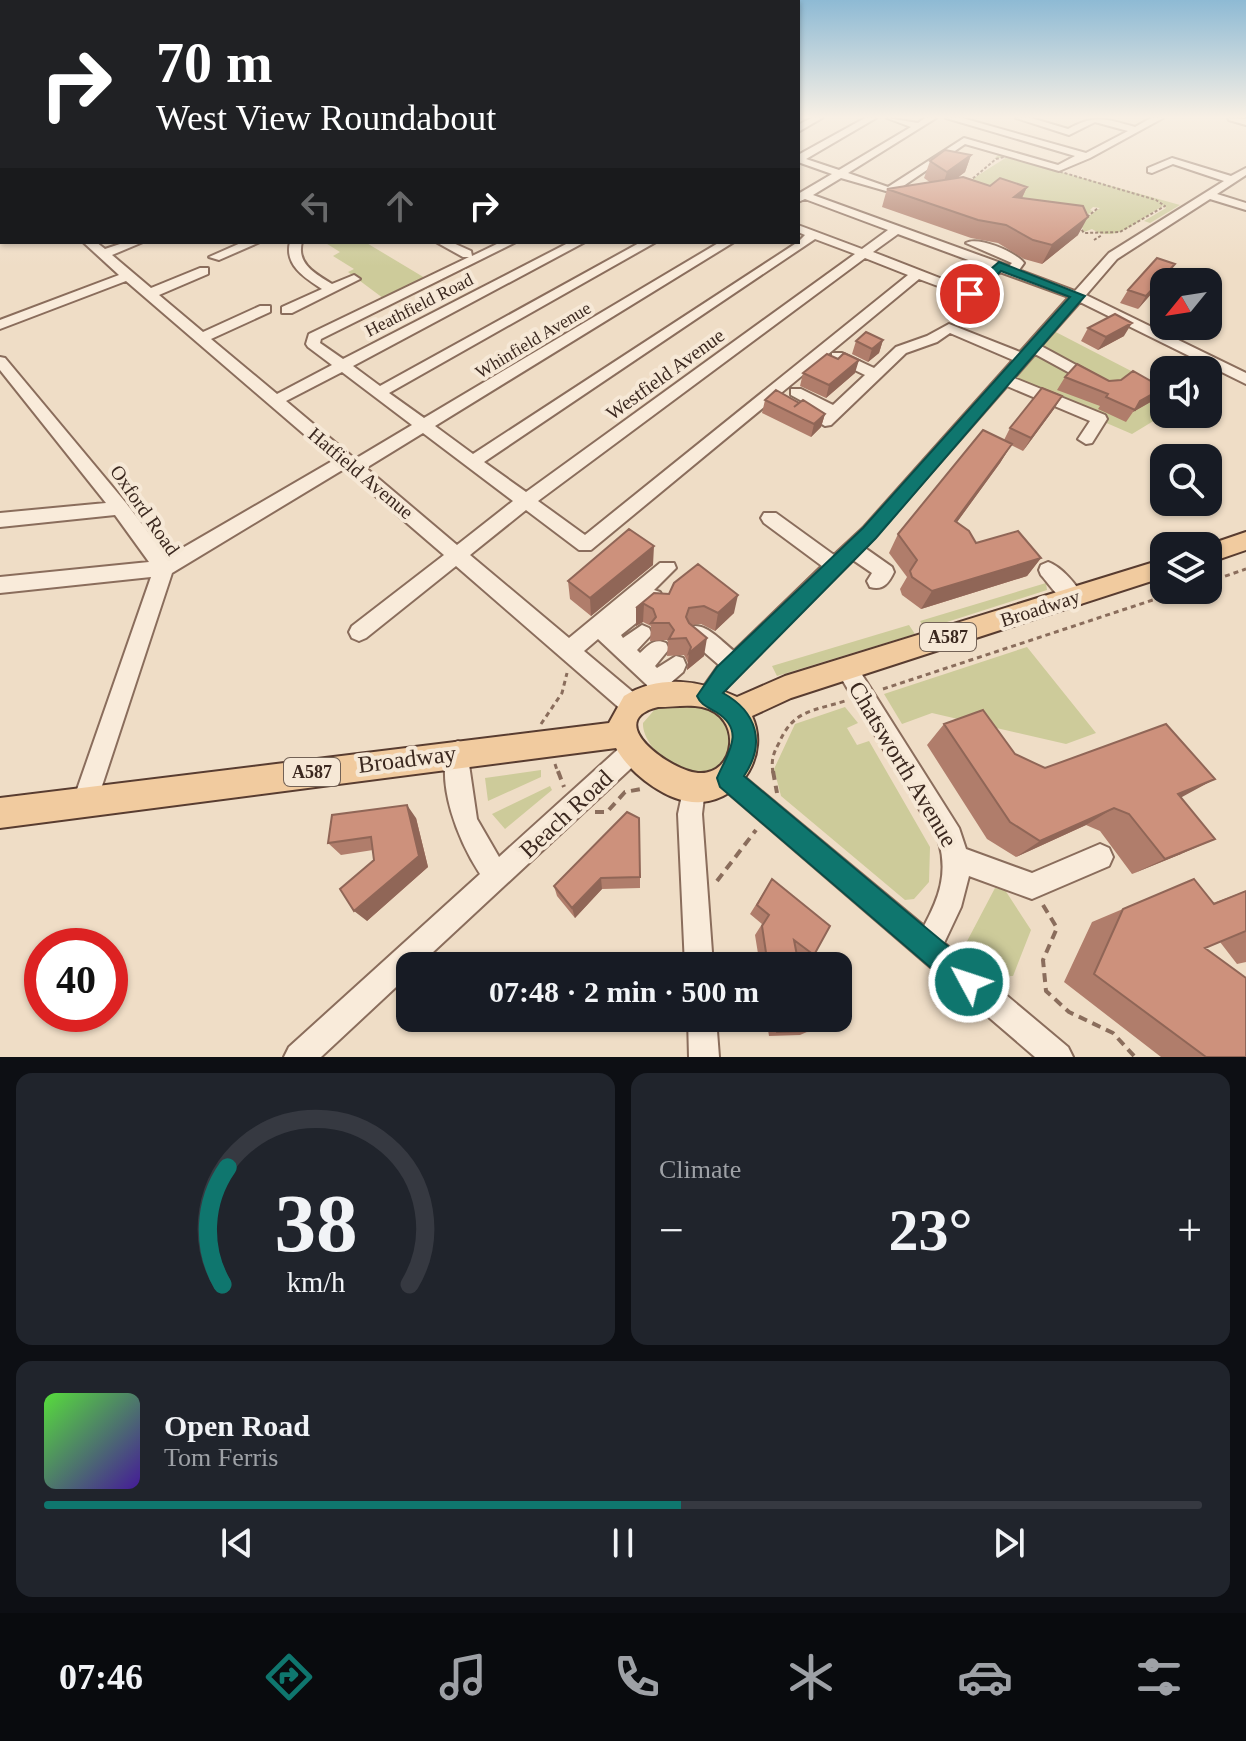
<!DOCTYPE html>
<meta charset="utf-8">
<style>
body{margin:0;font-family:Georgia,serif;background:#20242c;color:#f1f3f6;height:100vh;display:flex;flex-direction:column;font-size:30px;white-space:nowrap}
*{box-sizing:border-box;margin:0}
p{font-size:26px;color:#9ea1a6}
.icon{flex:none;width:44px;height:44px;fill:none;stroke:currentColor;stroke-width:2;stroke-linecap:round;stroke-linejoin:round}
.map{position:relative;height:1057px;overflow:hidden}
.details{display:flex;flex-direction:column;gap:16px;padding:16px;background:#0d0f14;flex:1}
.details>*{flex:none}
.hud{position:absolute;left:0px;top:0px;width:800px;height:244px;box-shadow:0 2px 6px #0004;background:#202124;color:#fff;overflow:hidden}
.needle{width:52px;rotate:240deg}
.tools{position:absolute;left:1150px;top:268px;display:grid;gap:16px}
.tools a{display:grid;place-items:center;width:72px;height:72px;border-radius:16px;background:#171b24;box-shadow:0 2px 6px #0004;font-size:40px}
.speed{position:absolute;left:24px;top:928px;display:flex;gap:16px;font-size:40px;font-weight:700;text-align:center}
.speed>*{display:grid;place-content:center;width:104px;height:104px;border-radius:50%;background:#171b24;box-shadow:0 2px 6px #0004;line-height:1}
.speed .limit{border:12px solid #d22;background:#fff;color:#111}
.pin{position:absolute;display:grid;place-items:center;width:68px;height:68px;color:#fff;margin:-34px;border:4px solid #fff;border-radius:50%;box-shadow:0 2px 8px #0007}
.me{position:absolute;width:88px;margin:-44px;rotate:310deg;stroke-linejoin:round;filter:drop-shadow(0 0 6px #0008)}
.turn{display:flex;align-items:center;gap:28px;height:168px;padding:0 24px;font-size:36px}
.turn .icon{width:104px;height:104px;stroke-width:2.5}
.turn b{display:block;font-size:56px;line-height:68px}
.lanes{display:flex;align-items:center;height:76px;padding:0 24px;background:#0003;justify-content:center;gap:40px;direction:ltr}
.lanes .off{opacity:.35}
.big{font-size:60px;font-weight:700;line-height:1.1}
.details .card{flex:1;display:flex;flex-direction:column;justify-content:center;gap:12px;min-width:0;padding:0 28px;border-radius:16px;background:#20242c}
.details .dial{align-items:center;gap:0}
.dial svg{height:208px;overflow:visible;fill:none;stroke:#363941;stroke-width:7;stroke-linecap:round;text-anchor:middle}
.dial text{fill:#f1f3f6;stroke:none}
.song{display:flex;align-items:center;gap:24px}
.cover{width:96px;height:96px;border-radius:12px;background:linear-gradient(135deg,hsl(110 70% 55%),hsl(260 70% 35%))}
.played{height:8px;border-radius:4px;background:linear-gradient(90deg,#0f766e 55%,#363941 55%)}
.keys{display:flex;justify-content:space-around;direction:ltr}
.heat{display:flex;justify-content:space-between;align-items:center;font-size:44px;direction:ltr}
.details .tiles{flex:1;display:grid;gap:16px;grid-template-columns:1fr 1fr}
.card:last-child{grid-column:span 2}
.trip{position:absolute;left:396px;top:952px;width:456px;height:80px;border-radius:16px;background:#171b24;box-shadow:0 2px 6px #0004;font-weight:700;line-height:80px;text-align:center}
.menu{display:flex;height:128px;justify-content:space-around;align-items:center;background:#090b0e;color:#9ea1a6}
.menu .icon{width:56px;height:56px}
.menu .active{color:#0f766e}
.menu b{font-size:36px;color:#f1f3f6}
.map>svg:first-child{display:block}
.green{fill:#cdcb9a}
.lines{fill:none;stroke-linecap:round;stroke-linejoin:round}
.minor-casing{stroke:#8a6d5c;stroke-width:4}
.major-casing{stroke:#583c30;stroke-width:4}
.path-far2{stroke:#8a6d5c;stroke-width:2;stroke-dasharray:3 2;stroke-linecap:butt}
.path-far1{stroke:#8a6d5c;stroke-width:3;stroke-dasharray:5 4;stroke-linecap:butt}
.path{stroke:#8a6d5c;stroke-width:4;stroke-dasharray:9 6;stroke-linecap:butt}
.minor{fill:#f9ebda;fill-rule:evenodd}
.major{fill:#f1cb9f;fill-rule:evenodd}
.wall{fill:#b07d6b}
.shaded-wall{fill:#906657}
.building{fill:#cd917c;stroke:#906657;stroke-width:2}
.route{fill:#0f766e;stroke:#0a4d48;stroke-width:2}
.labels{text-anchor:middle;stroke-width:8;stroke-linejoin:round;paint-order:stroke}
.far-street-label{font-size:18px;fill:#3b281f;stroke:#f6e8d6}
.shield{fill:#f6e8d6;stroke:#736256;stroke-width:2}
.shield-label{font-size:18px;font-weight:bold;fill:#3b281f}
.street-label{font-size:20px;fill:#3b281f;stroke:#f6e8d6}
.near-street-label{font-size:24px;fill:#3b281f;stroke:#f6e8d6}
</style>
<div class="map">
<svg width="1246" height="1057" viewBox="0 0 1246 1057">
<rect width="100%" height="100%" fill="#efddc6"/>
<path class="green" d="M1000,153l18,7 162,45 -30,18 -6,-2 22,-13 -9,-8 6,6c-20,10 -48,40 -71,23l-8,3 -4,-10 20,-14 -7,-1 -3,3 3,1 -17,11 -110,-39 41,-26 -13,2z
M324,242h41l65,39 -43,20 -39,-29 6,-3 -21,-13 7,-4z
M1050,329l114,59 1,26 -33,20 -125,-54z
M1046,583l1,7 -122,39 -5,-8z
M909,625l6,9 -138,42 -5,-10z
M1027,647l69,86 -30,11 -134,-31 -30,11 -18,-30z
M703,706l21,11 10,30 -16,24c-8,1 -18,5 -25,4 -21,-4 -51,-31 -50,-52l13,-15z
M845,707l13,16 -11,5 10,17 12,-4 61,106 -1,35 -15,17 -9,1 -124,-104 -7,-27 21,-45z
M541,770v7l-53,24 -3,-23z
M550,786l2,4 -47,39 -13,-15z
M995,888l10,2 26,40 -18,46h-12l-37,-29z"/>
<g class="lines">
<g class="minor-casing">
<path id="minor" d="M811,118h11l-24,14v-7z
M865,118h11l-70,41 33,11 72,-43 -24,-9 31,5 7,-5h11l-88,55 40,14 76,-49 94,27 17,-9 -129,-38h16l124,35 42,-22 -33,-9 -26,13 -53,-17h15l37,11c28,-15 37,-10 67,-2l16,-9h12l-73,40 -31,13 -94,-27 -72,49 -52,-15 -28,17 196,71 3,-3 -46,-20c12,-7 50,9 58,20l-5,7 56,21 34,-38 115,-72 -51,-17 -21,9 -4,-1v-4l24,-10 59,18 15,-8v7l-29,19 29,9v7l-36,-11 -93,60 -31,36 160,78v11l-166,-82 -39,44 59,32v6h-10l-55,-30 -21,24 91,37 2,4 -15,24 -6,1 -8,-5 12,-18 -83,-35 -142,162 27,19 2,5c-5,11 -11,19 -24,15l-3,-6 5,-8 -19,-13 -122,121 -15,22 -8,3 -8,-3 -3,-7 22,-31 -30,-26 -3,-6 3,-6c16,-6 32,14 45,24l88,-85 -58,-43 -3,-5 3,-5h12l58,42 29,-27 150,-168 -63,-27 -13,9 -31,11 -75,72 -6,1 -8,-5 7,-8 -33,-18v-6h10l32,16 32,-30 -33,-16v-6h10l32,15 22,-21 31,-11 22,-12 71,28 49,-55 -69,-25 -30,26 -51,-19 -328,271h-12l-53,-40 -56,45 99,83 91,-75h14l2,5 -22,22 6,2 3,6 -3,6 -39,31 2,3 19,-13 7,3 3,6 -15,16 3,3c9,-8 14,-15 26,-10l3,6 -14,17 2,2 19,-12 7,2 3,7 -3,7 -15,13 -2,17 -8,3 -8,-3 -3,-17 -49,-46 -14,12 56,47 3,7 -3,7 -8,3 -8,-3 -168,-146 -90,72 -7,3 -7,-3 -3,-6 3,-6 92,-71 -100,-86 -172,104 -75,228 -4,8 -8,4 -8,-4 -4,-8 78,-224 -151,16v-16l149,-15 -34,-47 -115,12v-14l106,-10 -106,-133v-13l5,1 121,145 41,54 167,-97 -208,-179 -126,48v-9l119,-45 -36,-33h13l9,7 21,-7h17l-31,13 39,33 49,-20h8v6l-49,21 44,37 57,-26h10v6l-59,27 66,55 55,-29 -24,-18 -2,-3 3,-10 160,-77h-6l-27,-15h15l20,9 1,5 29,-14h15l-195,97 -1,4 23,16 227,-117h15l-232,124 27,20 261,-144h15l-267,151 35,25 296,-176h14l-299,184 38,28 325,-212 7,-7 -7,-3v-7l64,24 26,-19 -83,-31 -7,3v-8l34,-20 -34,-12v-7zM898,234l92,34 -22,21 -95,-37zM815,239l40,15 -329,238 -42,-30zM865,258l43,17 -323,260 -47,-34zM342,372l70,53 -57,34 -69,-58zM423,433l90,68 -56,44 -91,-77z
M1228,118l18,1v6l-17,-5z
M0,150h2v6h-2z
M0,164h2v8h-2z
M243,242h17l-41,18 -10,-3z
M290,242h12c-6,22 14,32 30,42l22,-9 6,4 -68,34h-10v-6l40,-18c-17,-11 -38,-24 -32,-47z
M1048,562c14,5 29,23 36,36l-3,6c-17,5 -29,-17 -40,-29l-2,-5 2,-5z
M847,660l7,2 105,166 7,21 66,24 68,-29 9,4 4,9 -4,9 -77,33 -63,-23 -8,31 -17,36 124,104 5,10h-38l-315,-271 -4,-8 4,-8 8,-4 8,4 188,156c15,-28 24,-52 15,-84l-99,-166 -4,-7 4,-7z
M633,740l8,3 3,8 -3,8 -223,207h-8v8l-89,83h-37l5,-10 191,-173c-21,-32 -46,-92 -30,-130l8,-3 8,3 11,75 22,38 126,-114z
M693,777l8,4 4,8 -3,25 11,152h-28l-7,-152 7,-33z
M688,1018h28l3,39h-30z"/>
</g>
<g class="major-casing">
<path id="major" d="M1246,532v18l-38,13v-17h-3z
M1164,559v18l-373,121 -39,18c17,37 -9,83 -51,86 -31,3 -71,-28 -85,-54l-616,80v-30l609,-75 15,-27c36,-22 77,-16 113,1l48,-21zM658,707c14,0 30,-3 44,0 42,9 34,69 -4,66 -27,-2 -97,-52 -40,-66z"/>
</g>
<path class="path-far2" d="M1007,156l149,44 9,6 -45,26 -36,1 -7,-10 -112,-38 31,-26z
M1087,217l11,-9
M1094,240l8,-5"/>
<path class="path-far1" d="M1208,582l38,-13
M883,689l300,-99
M541,724l21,-31 5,-20
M555,764l3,9
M773,773c-2,-13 0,-19 6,-30 14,-33 34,-32 66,-42"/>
<path class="path" d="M558,771l6,16
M773,771l4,22
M595,812h12l18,-20 16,-3
M717,881l39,-51
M1043,905l14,23 -14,32 3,31 23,21 44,21 22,24"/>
<use href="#minor" class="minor"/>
<use href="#major" class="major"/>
</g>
<path class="wall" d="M971,155l-6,17 -9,7 34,7 37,1 -5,11 56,37 -36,29 -18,-5 -26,-16 -27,-5 -89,-31 5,-18 44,-6 -7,-5 6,-17z
M1175,264l-8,12 -29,33 -18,-6 8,-13z
M1088,328l36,8 -26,14 -17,-9z
M883,340l-4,13 -11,9 -16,-8 4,-13z
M803,373h52l-29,25 -26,-12z
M1065,377l44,4 54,7 -9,12 -21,12 -7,10 -28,-13 2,-3 -43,-16z
M1062,396l-8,13 -31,42 -12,-6 -11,18 -43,59 19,21 65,15 -14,18 -106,33 -19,-14 -2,-6 7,-12 -18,-24 9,-19 106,-94 6,-12z
M765,400l34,3 26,11 -4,13 -10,10 -49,-24z
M653,565l-62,51 -21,-17 -2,-18z
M654,593l80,20 -19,18 -14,-7 -10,1 13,31 -17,14 1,-7 -4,-8 -17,1 1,-14 -1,-2 -17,1 1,-15 -8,-4 -7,4v-18z
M944,724l101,44 137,30 -1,56 -49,20 -32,-43 -14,-6 -70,32 -29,-18 -60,-94z
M627,812l13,65v11l-38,1 -27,29 -18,-22 -3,-10z
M416,818l12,49 -61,54 7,-61 -1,-10 -32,5 -13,-12z
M772,879l42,76 -9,8 -8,-6 2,9h-39l-5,-31 7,-11 -12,-10z
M1194,879l19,24 33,-12v71l-9,2 -17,-22 -15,6 41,109h-85l-97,-75 28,-60z
M766,1018h41l2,13 -9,4 -31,1z"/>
<path class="shaded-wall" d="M971,155l-6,17 -24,18 6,-18z
M1027,187l-8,17 -5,-7z
M1088,217l-10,18 -36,29 10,-19z
M1175,264l-8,12 -29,33 8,-13z
M1132,323l-8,13 -26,14 8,-13z
M883,340l-4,13 -11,9 4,-13z
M859,360l-4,13 -29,25 3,-13z
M1163,388l-9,12 -21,12 7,-11z
M1062,396l-8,13 -31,42 8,-13z
M825,414l-4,13 -10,10 3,-13z
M1012,444l-12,19 -56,77 11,-19z
M654,546l-1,19 -62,51 -1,-18z
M1041,558l-14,18 -106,33 11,-18z
M738,595l-4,18 -19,18 3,-18z
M644,604l-1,18 -7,4v-18z
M707,638l-3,18 -17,14 2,-17z
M1215,779l-33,18 -35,14 31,-17z
M407,805l9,13 12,49 -61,54 -13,-10z
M1114,808l-28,17 -70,32 24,-16z
M1215,839l-34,15 -49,20 33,-15z
M601,878l1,11 -27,29 -3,-10z"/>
<path class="building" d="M945,150l26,5 -24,17 -17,-11z
M963,177l27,9 10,-8 27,9 -13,10 69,9 5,11 -36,28 -19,-5 -27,-15 -28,-5 -91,-31z
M1157,258l18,6 -29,32 -18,-6z
M1115,314l17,9 -26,14 -18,-9z
M866,332l17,8 -11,9 -16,-8z
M844,353l15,7 -30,25 -26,-12 24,-19 11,5z
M1077,364l32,17 12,-1 12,-9 30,17 -23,13 -5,9 -29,-13 2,-3 -43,-17z
M1042,388l20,8 -31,42 -21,-10z
M776,390l23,13 -5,4 9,-7 22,14 -11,10 -49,-24z
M983,430l29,14 -57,77 14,10 7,12 42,-12 23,27 -109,33 -20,-14 -2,-6 7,-11 -19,-26z
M629,529l25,17 -64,52 -22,-17z
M698,564l40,31 -20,18 -14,-7 -15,2 -3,9 3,6 18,15 -18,15 2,-6 -5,-9 -17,1 5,-9 -5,-7h-18l5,-6 -3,-8 -9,-5 -8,4 18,-15 15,1 5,-11z
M983,710l32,44 30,14 121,-44 49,55 -37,15 37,45 -50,20 -36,-45 -15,-6 -74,33 -30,-19 -66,-98z
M407,805l12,51 -65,55 -14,-22 34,-29 -3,-23 -43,6 4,-28z
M627,812l12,6 1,59 -39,1 -29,30 -18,-22z
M772,879l58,47 -16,29 -20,-15 5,26h-31l-6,-40 7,-11 -12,-10z
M1194,879l20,25 32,-13v40l-41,17 41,30v79h-40l-112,-83 29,-65z
M775,1018h32l2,13 -32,1z"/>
<linearGradient id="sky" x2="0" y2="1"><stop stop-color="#8ebad4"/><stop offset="0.44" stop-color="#f8f0e5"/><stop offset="1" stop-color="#f8f0e5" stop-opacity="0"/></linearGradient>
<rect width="1246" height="266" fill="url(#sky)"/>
<path class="route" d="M999,262l86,34 -209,242 -153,155c34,19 43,50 21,83l235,196 4,10 -4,10 -10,4 -10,-4 -239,-205 -3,-9c10,-24 30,-47 -1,-66 -8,-5 -15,-7 -19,-16l20,-29 146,-139 207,-231 -69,-26 -27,26h-9v-6z"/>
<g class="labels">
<g class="far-street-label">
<text transform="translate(419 305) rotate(-27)" y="6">Heathfield Road</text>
<text transform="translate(533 340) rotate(-31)" y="6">Whinfield Avenue</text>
</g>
<g class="shield">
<rect x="920" y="623" width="56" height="28" rx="6"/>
<rect x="284" y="758" width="56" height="28" rx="6"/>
</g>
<g class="shield-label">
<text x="948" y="643">A587</text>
<text x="312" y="778">A587</text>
</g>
<g class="street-label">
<text transform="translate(665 374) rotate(-36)" y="7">Westfield Avenue</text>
<text transform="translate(361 473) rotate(40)" y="7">Hatfield Avenue</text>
<text transform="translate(145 510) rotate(55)" y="7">Oxford Road</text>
<text transform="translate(1040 608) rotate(-18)" y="7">Broadway</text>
</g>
<g class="near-street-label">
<text transform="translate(407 759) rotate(-7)" y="8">Broadway</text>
<text transform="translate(903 764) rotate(59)" y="8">Chatsworth Avenue</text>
<text transform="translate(566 814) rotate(-43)" y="8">Beach Road</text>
</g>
</g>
</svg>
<div class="tools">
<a><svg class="needle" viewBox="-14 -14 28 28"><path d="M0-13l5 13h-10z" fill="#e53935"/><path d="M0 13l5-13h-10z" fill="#9ea1a6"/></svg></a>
<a><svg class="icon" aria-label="sound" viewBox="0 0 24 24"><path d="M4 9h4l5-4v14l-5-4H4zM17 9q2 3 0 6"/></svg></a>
<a><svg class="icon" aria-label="search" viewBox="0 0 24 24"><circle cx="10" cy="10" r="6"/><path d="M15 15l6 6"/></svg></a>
<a><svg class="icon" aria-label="layers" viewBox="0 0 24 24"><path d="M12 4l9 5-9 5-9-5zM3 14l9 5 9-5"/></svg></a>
</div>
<div class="speed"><div class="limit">40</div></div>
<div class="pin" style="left:970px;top:294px;background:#d93025"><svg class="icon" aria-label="arrive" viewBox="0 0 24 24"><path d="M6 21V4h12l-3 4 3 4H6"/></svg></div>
<svg class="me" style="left:969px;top:982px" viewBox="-20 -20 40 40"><circle r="17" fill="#0f766e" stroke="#fff" stroke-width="3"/><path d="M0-11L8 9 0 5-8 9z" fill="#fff"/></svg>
<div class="trip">07:48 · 2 min · 500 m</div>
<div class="hud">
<div class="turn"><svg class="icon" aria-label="right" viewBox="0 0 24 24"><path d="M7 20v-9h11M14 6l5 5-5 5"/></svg><div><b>70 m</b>West View Roundabout</div></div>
<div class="lanes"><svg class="icon off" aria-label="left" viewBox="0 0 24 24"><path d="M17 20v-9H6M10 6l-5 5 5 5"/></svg><svg class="icon off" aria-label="ahead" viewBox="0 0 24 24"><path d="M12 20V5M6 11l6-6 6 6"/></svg><svg class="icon" aria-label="right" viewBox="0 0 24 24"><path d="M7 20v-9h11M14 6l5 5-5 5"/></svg></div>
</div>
</div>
<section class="details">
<div class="tiles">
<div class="card dial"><svg viewBox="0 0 100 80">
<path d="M14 69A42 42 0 1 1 86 69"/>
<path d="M14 69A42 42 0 0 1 16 24" stroke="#0f766e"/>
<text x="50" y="56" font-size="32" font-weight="700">38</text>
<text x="50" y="72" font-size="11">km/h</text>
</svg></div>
<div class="card"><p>Climate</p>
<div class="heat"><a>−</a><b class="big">23°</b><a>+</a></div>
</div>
<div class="card">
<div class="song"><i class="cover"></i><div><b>Open Road</b><p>Tom Ferris</p></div></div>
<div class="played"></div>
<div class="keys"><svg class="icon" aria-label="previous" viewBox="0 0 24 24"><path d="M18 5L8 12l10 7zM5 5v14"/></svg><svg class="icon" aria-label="pause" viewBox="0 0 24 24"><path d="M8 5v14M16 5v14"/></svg><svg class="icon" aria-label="next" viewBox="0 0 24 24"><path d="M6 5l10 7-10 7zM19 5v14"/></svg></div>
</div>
</div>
</section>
<nav class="menu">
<b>07:46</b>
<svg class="icon active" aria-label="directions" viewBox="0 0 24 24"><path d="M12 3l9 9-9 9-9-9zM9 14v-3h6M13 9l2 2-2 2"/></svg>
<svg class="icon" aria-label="music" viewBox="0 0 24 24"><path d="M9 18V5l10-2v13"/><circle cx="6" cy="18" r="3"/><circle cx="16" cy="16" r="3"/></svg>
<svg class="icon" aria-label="phone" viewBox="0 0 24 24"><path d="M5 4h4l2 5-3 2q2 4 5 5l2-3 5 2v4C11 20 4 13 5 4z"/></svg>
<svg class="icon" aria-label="climate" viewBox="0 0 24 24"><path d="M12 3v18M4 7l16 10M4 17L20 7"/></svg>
<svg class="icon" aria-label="car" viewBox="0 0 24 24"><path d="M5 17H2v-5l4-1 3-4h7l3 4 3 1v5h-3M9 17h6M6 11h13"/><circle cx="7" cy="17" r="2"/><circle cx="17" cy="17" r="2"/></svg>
<svg class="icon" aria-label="filters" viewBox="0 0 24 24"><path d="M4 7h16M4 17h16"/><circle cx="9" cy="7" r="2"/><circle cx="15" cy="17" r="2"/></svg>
</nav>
